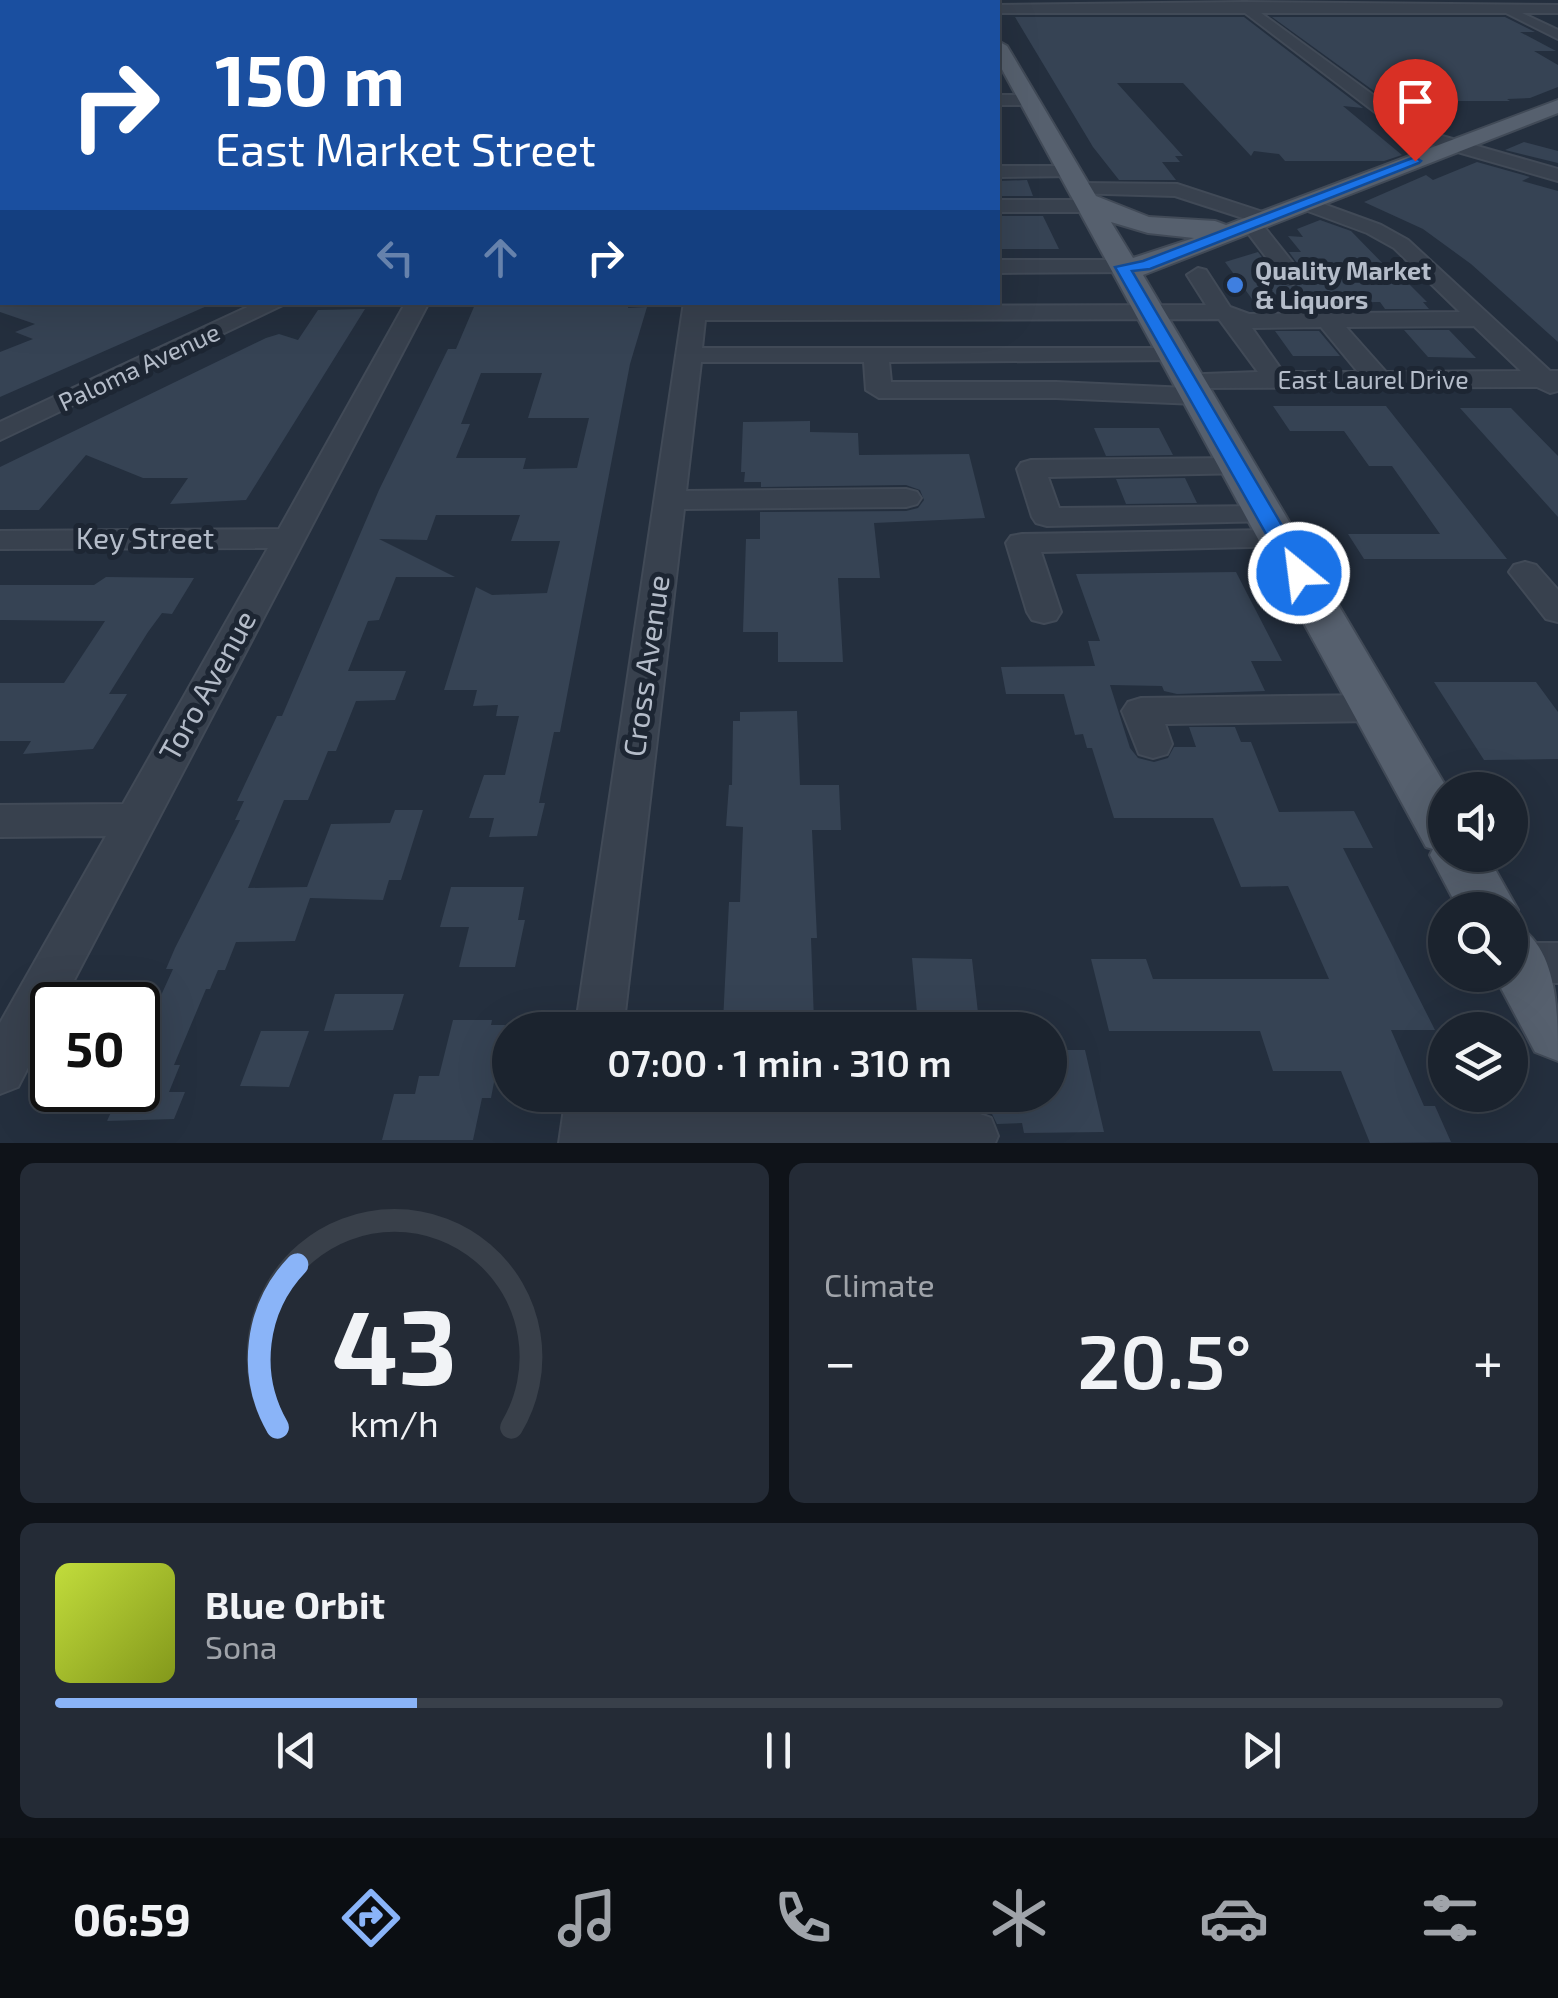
<!DOCTYPE html>
<meta charset="utf-8">
<style>
body{margin:0;font-family:"Exo 2",sans-serif;background:#242b36;color:#f1f3f6;height:100vh;display:flex;flex-direction:column;font-size:38px;white-space:nowrap}
*{box-sizing:border-box;margin:0}
p{font-size:32px;color:#a0a4aa}
.icon{flex:none;width:55px;height:55px;fill:none;stroke:currentColor;stroke-width:2;stroke-linecap:round;stroke-linejoin:round}
.map{position:relative;height:1143px;overflow:hidden}
.drawer{display:flex;flex-direction:column;gap:20px;padding:20px;background:#0f1319;flex:1}
.drawer>*{flex:none}
.guide{position:absolute;left:0px;top:0px;width:1000px;height:305px;box-shadow:0 10px 40px #0002,0 0 0 2px #39404a;background:#1a4fa0;color:#fff;overflow:hidden}
.fabs{position:absolute;left:1428px;top:772px;display:grid;gap:20px}
.fabs a{display:grid;place-items:center;width:100px;height:100px;border-radius:50%;background:#1b232e;box-shadow:0 10px 40px #0002,0 0 0 2px #39404a;font-size:50px}
.speed{position:absolute;left:30px;top:982px;display:flex;gap:20px;font-size:50px;font-weight:700;text-align:center}
.speed>*{display:grid;place-content:center;width:130px;height:130px;border-radius:50%;background:#1b232e;box-shadow:0 10px 40px #0002,0 0 0 2px #39404a;line-height:1}
.speed .limit{border:5px solid #111;border-radius:15px;background:#fff;color:#111}
.pin{position:absolute;display:grid;place-items:center;width:85px;height:85px;color:#fff;margin:-102px -42px;border-radius:50% 50% 50% 0;rotate:-45deg;box-shadow:0 0 10px #0007}
.pin .icon{rotate:45deg}
.me{position:absolute;width:110px;margin:-55px;rotate:331deg;stroke-linejoin:round;filter:drop-shadow(0 0 8px #0008)}
.turn{display:flex;align-items:center;gap:35px;height:210px;padding:0 50px;font-size:45px}
.turn .icon{width:130px;height:130px;stroke-width:2.5}
.turn b{display:block;font-size:70px;line-height:85px}
.lanes{display:flex;align-items:center;height:95px;padding:0 50px;background:#0003;justify-content:center;gap:50px;direction:ltr}
.lanes .off{opacity:.35}
.big{font-size:75px;font-weight:600;line-height:1.1}
.drawer .widget{flex:1;display:flex;flex-direction:column;justify-content:center;gap:15px;min-width:0;padding:0 35px;border-radius:15px;background:#242b36}
.drawer .dial{align-items:center;gap:0}
.dial svg{height:260px;overflow:visible;fill:none;stroke:#39404a;stroke-width:7;stroke-linecap:round;text-anchor:middle}
.dial text{fill:#f1f3f6;stroke:none}
.song{display:flex;align-items:center;gap:30px}
.cover{width:120px;height:120px;border-radius:15px;background:linear-gradient(135deg,hsl(70 70% 55%),hsl(70 70% 35%))}
.played{height:10px;border-radius:5px;background:linear-gradient(90deg,#8ab4f8 25%,#39404a 25%)}
.keys{display:flex;justify-content:space-around;direction:ltr}
.heat{display:flex;justify-content:space-between;align-items:center;font-size:55px;direction:ltr}
.drawer .tiles{flex:1;display:grid;gap:20px;grid-template-columns:1fr 1fr}
.widget:last-child{grid-column:span 2}
.trip{position:absolute;left:492px;top:1012px;width:575px;height:100px;border-radius:50px;background:#1b232e;box-shadow:0 10px 40px #0002,0 0 0 2px #39404a;font-weight:600;line-height:100px;text-align:center}
.tab-bar{display:flex;height:160px;justify-content:space-around;align-items:center;background:#0b0e12;color:#a0a4aa}
.tab-bar .icon{width:70px;height:70px}
.tab-bar .current{color:#8ab4f8}
.tab-bar b{font-size:45px;color:#f1f3f6}
.map>svg:first-child{display:block}
.green{fill:#263c3f}
.building{fill:#364354;fill-rule:evenodd}
.lines{fill:none;stroke-linecap:round;stroke-linejoin:round}
.minor-casing{stroke:#414a57;stroke-width:4}
.major-casing{stroke:#414a57;stroke-width:4}
.path{stroke:#3f5557;stroke-width:2.5;stroke-dasharray:4 4;stroke-linecap:butt}
.minor{fill:#38414e;fill-rule:evenodd}
.major{fill:#56606e;fill-rule:evenodd}
.route{fill:#1a73e8;stroke:#114b97;stroke-width:2.5}
.shop-dot{fill:#3f7fe0;stroke:#1d2633;stroke-width:4}
.labels{text-anchor:middle;stroke-width:10;stroke-linejoin:round;paint-order:stroke}
.far-poi-label{font-size:25px;font-weight:bold;fill:#b4bcc9;stroke:#1d2633;text-anchor:start}
.far-street-label{font-size:25px;fill:#b4bcc9;stroke:#1d2633}
.street-label{font-size:30px;fill:#b4bcc9;stroke:#1d2633}
</style>
<div class="map">
<svg width="1558" height="1143" viewBox="0 0 1558 1143">
<rect width="100%" height="100%" fill="#242f3e"/>
<path class="green" d="M4,0h541l-543,2 -2,259v-259z"/>
<path class="building" d="M1015,17h229l119,91 -20,-2 59,49 -18,6h-99l-6,-7 -25,-3 -3,5 -68,-73h-66l66,73h-8l5,6h-18l14,18h-57l-26,-33z
M1272,17h233l30,15h-15l36,19h-22l24,14v22l-28,11 -23,1 3,2h-88l-2,13 -17,-2z
M1524,142l34,9v12l-53,-13z
M1477,162l53,15 -8,4 36,10v151l-87,-78 -48,-35 -59,-27 62,-27 7,5z
M1027,180l6,16h-35v-15z
M998,216h45l16,33h-61z
M1320,220l31,11 45,46h6l25,25h-4l6,7h-44l-5,-7 -79,1 6,7h-47l-35,-48 33,-10 24,32 13,3 13,-9 -19,-26h12l-13,-16 15,1 -6,-8z
M0,302h216l-216,95v-45l33,-13 -18,-7 20,-8 -35,-12z
M476,302h153l-1,6 19,-1 -17,57 -70,368h-6l-15,71h6l-8,33 -48,1 5,-19h-25l15,-43h21l14,-59h-23l2,-11 -25,1 4,-16h-33l32,-103 16,8 55,-2 13,-52h-49l9,-26h-84l-9,25 -48,-1 76,38h-59l-17,43 -11,1 -20,50h58l-11,29 -39,1 -20,50h-8l-20,49h-24l-36,88 59,-1 24,-63 59,-1 5,-13h28l-22,70h-12l-6,20 -73,-2 -15,43 -59,1 -11,28h-7l-8,19h-4l-32,76h6l-11,27h16l-11,27 -67,2 14,-31h17v-66h10l25,-55h-7l9,-21 65,-128h-5l9,-19h-7l40,-85h5l97,-226 69,-141h8zM481,373h61l-14,45h61l-12,50 -54,1 3,-11h-70l14,-34h-9z
M365,309l-119,191 -76,4 18,-26h-45l-57,-23 -47,55h-39v-43l266,-129 13,-4 19,6 20,-30z
M1404,330h45l27,28 -48,-1z
M1275,331h44l21,25h-47z
M1273,406h113l121,153h-143l-16,-25h92l-48,-68h-23l-25,-35h-54z
M1460,408h51l47,48v61z
M810,421v11l48,1 1,22 110,-1 16,64 -111,5 6,55h-42l5,84h-65v-30h-35l3,-93h14v-27l146,-1 12,-3 6,-8 -4,-10 -14,-5 -145,2v-5h-17l1,-10h-4l2,-50z
M1094,428h65l14,27 -67,1z
M1185,478l12,25 -71,1 -10,-25z
M1236,572l46,89h-31l14,30 -88,3 -13,-3 -2,-5 -52,-1 20,63 8,10 16,4 14,-4 6,-11h22l-7,-20h46l6,15h10l28,70 75,-1 19,37h-30l92,182h-44l33,76h11l16,36 -81,1 -29,-72h-68l-13,-40h-151l-18,-72h55l7,20h176l-41,-93 -47,1 -28,-69h-99l-22,-70h-5l-4,-14 -8,1 -11,-41h-58l-5,-27 94,-1 -7,-25h12l-24,-67z
M106,577l88,1 -22,36 -10,-1 -14,19 -39,62h18l-34,55 -70,5 8,-13h-31v-58h64l41,-62 -105,-1v-35h94z
M1434,682h102l22,30v47l-74,1z
M797,711l3,74h39l2,45h-29l5,108h-6l3,83 -91,1 6,-120h11l3,-75 -17,-1 3,-41h3l1,-64h7v-9z
M451,887h73l-6,33h7l-10,47h-56l10,-40h-29z
M912,958l60,1 6,54h-61z
M335,994h69l-11,36 -69,1z
M453,1020h39l-1,5h14l-14,73h-9l-9,42h-91l12,-46h21l4,-18h20z
M261,1031h48l-20,56 -49,-1z
M1050,1050h35l19,82 -80,1 -2,-10 -25,1 -5,-10 -19,-7h-62l-1,-12h140z"/>
<g class="lines">
<g class="minor-casing">
<path id="minor" d="M770,0h33l1,2h-32z
M1244,2l314,3v8h-36l36,17v9l-52,-26h-245l160,117 137,39v12l-149,-43 -164,-125h-247v-8z
M998,95h30l8,5 -8,5h-30z
M0,118h2v10h-2z
M1069,166l9,6 -2,4 -78,1v-11z
M1079,183l98,1 95,31v8l-10,1 42,53 -11,7 -8,-2 -44,-58 5,-5 -71,-23 -103,-3v-8z
M1304,197l77,28 27,15 142,131h8v20l-8,2 -13,-6 -350,1 18,2 4,6 -13,8 -140,-6h-177l-13,-8 -2,-28h-163l-15,129 220,-2 11,3 4,6 -4,6 -11,3 -222,2 -61,521h-48l109,-728h23v4l499,-1 -19,-30 11,-7 8,2 24,37 19,7 211,-2 -66,-64 -27,-15 -70,-26 -3,-4zM1219,319l39,53 -80,3 -4,5 13,8 -131,-6h-165l-2,-20 293,-2 3,-5 -12,-7h-471l3,-28zM1474,326l47,45 -135,1 -40,-45zM1321,327l37,45h-75l-31,-44z
M998,200h90l10,6 -10,6h-90z
M1123,260l11,7 -3,5 -133,1v-13z
M2,277v14l-2,1v-14z
M258,302h31l-289,138v-18z
M406,302h23l-368,703h-9v16l-34,66 -18,7v-71l106,-187 -106,1v-32l123,-1 145,-256 -268,1v-18l279,-2z
M1238,458l10,3 4,6 -4,6 -200,4 11,31 207,-2 11,3 4,6 -4,6 -230,5 -11,-3 -4,-6 -15,-48 4,-6 10,-3z
M1280,530l11,2 5,7 -5,7 -250,6 20,60 -5,8 -12,3 -12,-3 -5,-8 -21,-69 5,-7 11,-2z
M1525,562l11,3 22,25v32l-12,-3 -37,-47 5,-7z
M1375,695l13,4 6,9 -6,9 -13,4 -210,3 7,20 -5,10 -14,4 -14,-4 -17,-43 6,-9 13,-4z
M1519,943h39v40h-39l-16,-6 7,-2v-29z
M566,1095h50l-1,15 357,1 19,7 7,18 -3,7h-436z"/>
</g>
<g class="major-casing">
<path id="major" d="M963,0h17l1,2h-16z
M998,41l9,5 89,150 53,21 66,4 11,4 332,-125v13l-415,162 305,515h-3v65h42l31,55 -7,13c47,20 47,88 47,138l-23,-9 -41,-77h16v-65h-51l-29,-55 3,-6 -7,-2 -428,-785zM1111,222l37,11 46,5 -61,20z"/>
</g>
<path class="path" d="M715,0l6,1"/>
<use href="#minor" class="minor"/>
<use href="#major" class="major"/>
</g>
<path class="route" d="M1415,157l6,4 -2,2 -269,106 -18,2 178,302 -3,5h-16l-176,-311 28,-6z"/>
<circle class="shop-dot" cx="1235" cy="285" r="10"/>
<g class="labels">
<g class="far-poi-label">
<text x="1255" y="280">Quality Market<tspan x="1255" dy="29">&amp; Liquors</tspan></text>
</g>
<g class="far-street-label">
<text transform="translate(139 367) rotate(-25)" y="9">Paloma Avenue</text>
<text x="1373" y="389">East Laurel Drive</text>
</g>
<g class="street-label">
<text x="145" y="549">Key Street</text>
<text transform="translate(647 666) rotate(-82)" y="10">Cross Avenue</text>
<text transform="translate(208 686) rotate(-61)" y="10">Toro Avenue</text>
</g>
</g>
</svg>
<div class="fabs">
<a><svg class="icon" aria-label="sound" viewBox="0 0 24 24"><path d="M4 9h4l5-4v14l-5-4H4zM17 9q2 3 0 6"/></svg></a>
<a><svg class="icon" aria-label="search" viewBox="0 0 24 24"><circle cx="10" cy="10" r="6"/><path d="M15 15l6 6"/></svg></a>
<a><svg class="icon" aria-label="layers" viewBox="0 0 24 24"><path d="M12 4l9 5-9 5-9-5zM3 14l9 5 9-5"/></svg></a>
</div>
<div class="speed"><div class="limit">50</div></div>
<div class="pin" style="left:1415px;top:161px;background:#d93025"><svg class="icon" aria-label="arrive" viewBox="0 0 24 24"><path d="M6 21V4h12l-3 4 3 4H6"/></svg></div>
<svg class="me" style="left:1299px;top:573px" viewBox="-20 -20 40 40"><circle r="17" fill="#1a73e8" stroke="#fff" stroke-width="3"/><path d="M0-11L8 9 0 5-8 9z" fill="#fff"/></svg>
<div class="trip">07:00 · 1 min · 310 m</div>
<div class="guide">
<div class="turn"><svg class="icon" aria-label="right" viewBox="0 0 24 24"><path d="M7 20v-9h11M14 6l5 5-5 5"/></svg><div><b>150 m</b>East Market Street</div></div>
<div class="lanes"><svg class="icon off" aria-label="left" viewBox="0 0 24 24"><path d="M17 20v-9H6M10 6l-5 5 5 5"/></svg><svg class="icon off" aria-label="ahead" viewBox="0 0 24 24"><path d="M12 20V5M6 11l6-6 6 6"/></svg><svg class="icon" aria-label="right" viewBox="0 0 24 24"><path d="M7 20v-9h11M14 6l5 5-5 5"/></svg></div>
</div>
</div>
<section class="drawer">
<div class="tiles">
<div class="widget dial"><svg viewBox="0 0 100 80">
<path d="M14 69A42 42 0 1 1 86 69"/>
<path d="M14 69A42 42 0 0 1 20 19" stroke="#8ab4f8"/>
<text x="50" y="56" font-size="32" font-weight="700">43</text>
<text x="50" y="72" font-size="11">km/h</text>
</svg></div>
<div class="widget"><p>Climate</p>
<div class="heat"><a>−</a><b class="big">20.5°</b><a>+</a></div>
</div>
<div class="widget">
<div class="song"><i class="cover"></i><div><b>Blue Orbit</b><p>Sona</p></div></div>
<div class="played"></div>
<div class="keys"><svg class="icon" aria-label="previous" viewBox="0 0 24 24"><path d="M18 5L8 12l10 7zM5 5v14"/></svg><svg class="icon" aria-label="pause" viewBox="0 0 24 24"><path d="M8 5v14M16 5v14"/></svg><svg class="icon" aria-label="next" viewBox="0 0 24 24"><path d="M6 5l10 7-10 7zM19 5v14"/></svg></div>
</div>
</div>
</section>
<nav class="tab-bar">
<b>06:59</b>
<svg class="icon current" aria-label="directions" viewBox="0 0 24 24"><path d="M12 3l9 9-9 9-9-9zM9 14v-3h6M13 9l2 2-2 2"/></svg>
<svg class="icon" aria-label="music" viewBox="0 0 24 24"><path d="M9 18V5l10-2v13"/><circle cx="6" cy="18" r="3"/><circle cx="16" cy="16" r="3"/></svg>
<svg class="icon" aria-label="phone" viewBox="0 0 24 24"><path d="M5 4h4l2 5-3 2q2 4 5 5l2-3 5 2v4C11 20 4 13 5 4z"/></svg>
<svg class="icon" aria-label="climate" viewBox="0 0 24 24"><path d="M12 3v18M4 7l16 10M4 17L20 7"/></svg>
<svg class="icon" aria-label="car" viewBox="0 0 24 24"><path d="M5 17H2v-5l4-1 3-4h7l3 4 3 1v5h-3M9 17h6M6 11h13"/><circle cx="7" cy="17" r="2"/><circle cx="17" cy="17" r="2"/></svg>
<svg class="icon" aria-label="filters" viewBox="0 0 24 24"><path d="M4 7h16M4 17h16"/><circle cx="9" cy="7" r="2"/><circle cx="15" cy="17" r="2"/></svg>
</nav>
